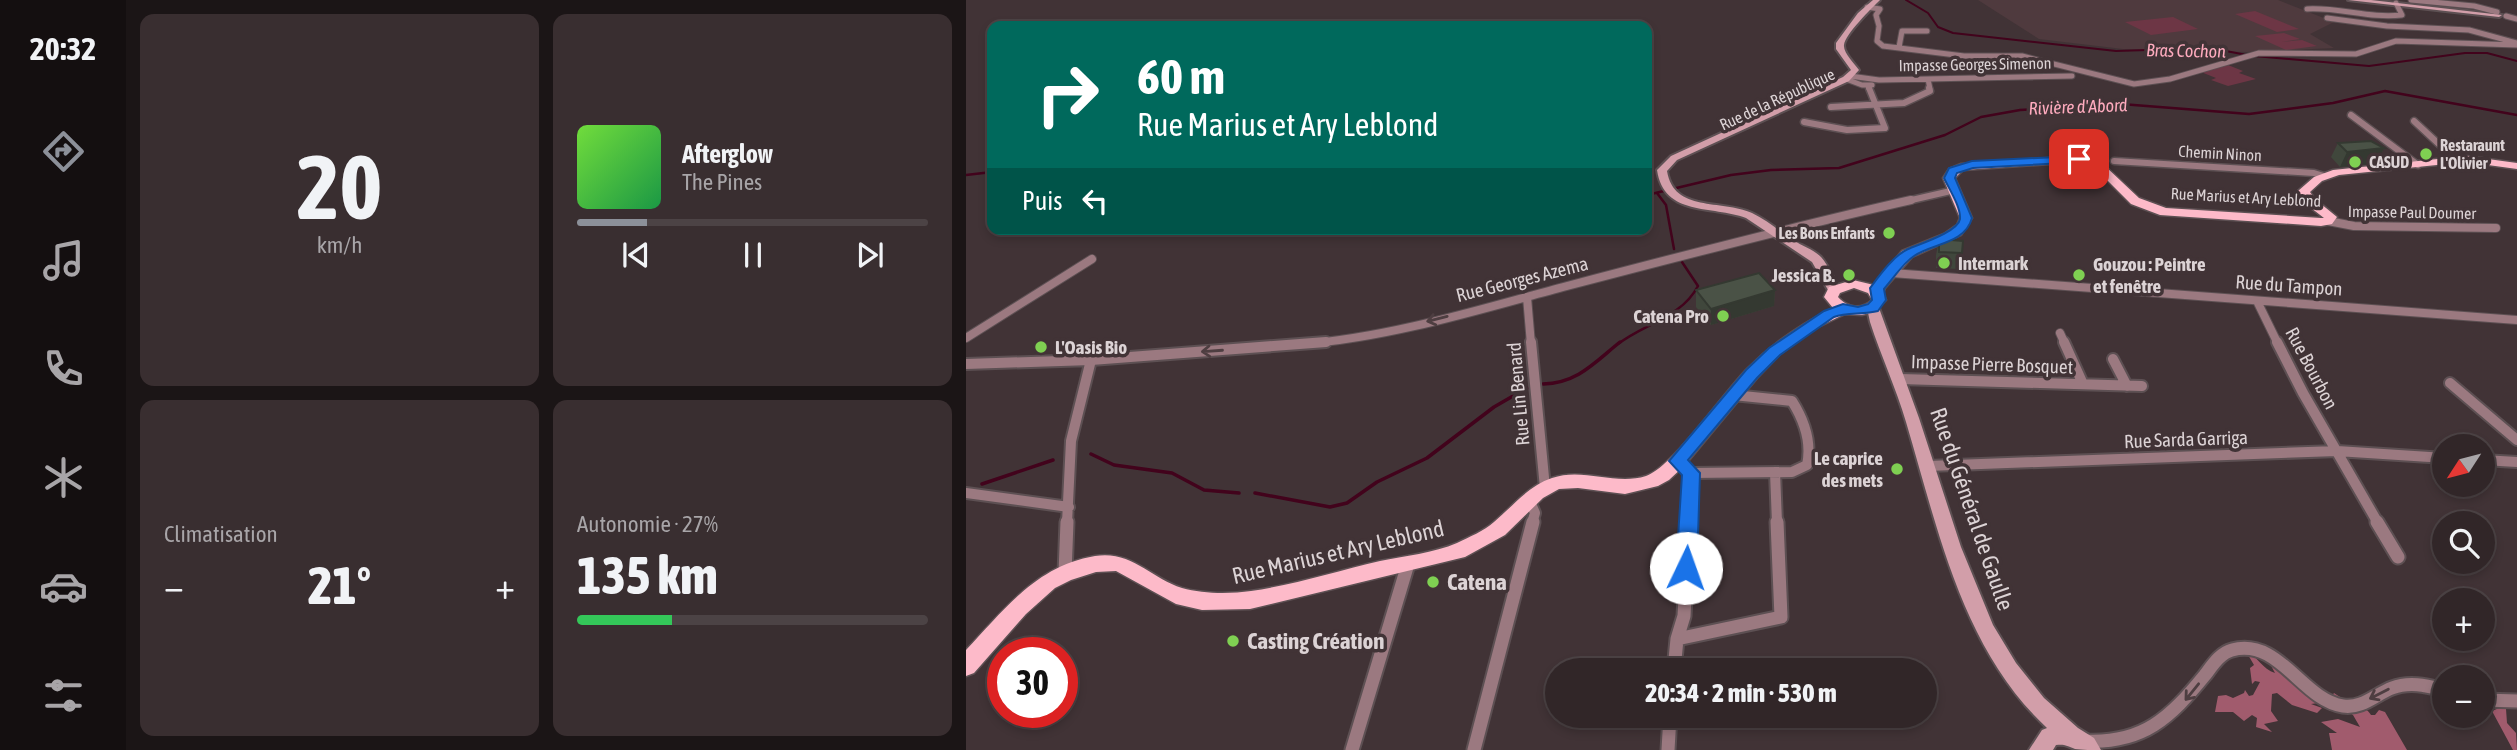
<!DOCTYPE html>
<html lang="fr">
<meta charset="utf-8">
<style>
body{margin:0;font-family:"Asap Condensed",sans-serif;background:#392e30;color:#f1f3f6;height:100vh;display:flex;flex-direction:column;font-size:26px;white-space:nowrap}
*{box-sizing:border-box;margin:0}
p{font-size:23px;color:#a8a5a8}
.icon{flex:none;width:38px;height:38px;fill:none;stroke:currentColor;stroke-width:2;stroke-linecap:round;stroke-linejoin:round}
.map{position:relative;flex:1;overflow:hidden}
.details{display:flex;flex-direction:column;gap:14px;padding:14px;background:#1b1516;width:840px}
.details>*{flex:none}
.top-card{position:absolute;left:21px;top:21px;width:665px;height:214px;border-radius:14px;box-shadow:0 4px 10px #0003,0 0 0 2px #4c4345;background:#00695c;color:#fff;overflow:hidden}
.needle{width:46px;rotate:234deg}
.controls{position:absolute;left:1466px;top:434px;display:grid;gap:14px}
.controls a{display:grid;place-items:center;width:63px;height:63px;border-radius:50%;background:#312628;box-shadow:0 4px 10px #0003,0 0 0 2px #4c4345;font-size:35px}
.speed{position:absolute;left:21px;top:637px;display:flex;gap:14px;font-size:35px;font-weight:700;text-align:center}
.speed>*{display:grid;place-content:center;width:91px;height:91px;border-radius:50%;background:#312628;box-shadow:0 4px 10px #0003,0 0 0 2px #4c4345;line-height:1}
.speed .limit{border:10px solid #d22;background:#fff;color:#111}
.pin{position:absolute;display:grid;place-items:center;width:60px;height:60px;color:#fff;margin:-30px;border-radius:14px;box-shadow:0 4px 10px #0006}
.me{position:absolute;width:77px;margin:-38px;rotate:3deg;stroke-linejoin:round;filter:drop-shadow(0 0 5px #0008)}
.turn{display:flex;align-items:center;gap:24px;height:147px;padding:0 35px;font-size:32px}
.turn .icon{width:91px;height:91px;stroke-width:2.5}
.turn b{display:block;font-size:49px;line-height:60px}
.then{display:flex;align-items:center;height:66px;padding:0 35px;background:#0003;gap:14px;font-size:26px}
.big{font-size:52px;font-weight:800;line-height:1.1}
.details .widget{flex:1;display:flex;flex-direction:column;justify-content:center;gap:10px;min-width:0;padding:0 24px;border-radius:14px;background:#392e30}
.details .dial{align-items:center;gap:0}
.dial b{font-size:91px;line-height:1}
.song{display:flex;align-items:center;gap:21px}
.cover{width:84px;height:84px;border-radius:10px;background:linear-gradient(135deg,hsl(100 70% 55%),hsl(140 70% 35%))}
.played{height:7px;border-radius:4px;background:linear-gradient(90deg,#8c9099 20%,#4c4345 20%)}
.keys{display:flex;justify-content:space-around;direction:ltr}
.heat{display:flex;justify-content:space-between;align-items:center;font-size:38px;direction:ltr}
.charge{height:10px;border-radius:5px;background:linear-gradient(90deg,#34c759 27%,#4c4345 0)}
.details .tiles{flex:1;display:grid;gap:14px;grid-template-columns:repeat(2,1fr)}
.trip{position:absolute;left:579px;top:658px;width:392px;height:70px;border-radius:35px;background:#312628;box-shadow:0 4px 10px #0003,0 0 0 2px #4c4345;font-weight:800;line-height:70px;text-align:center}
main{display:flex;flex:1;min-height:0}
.tab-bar{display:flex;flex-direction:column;width:126px;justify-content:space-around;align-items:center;background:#140f10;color:#a8a5a8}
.tab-bar .icon{width:49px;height:49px}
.tab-bar .active{color:#8c9099}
.tab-bar b{font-size:32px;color:#f1f3f6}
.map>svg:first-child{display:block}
.built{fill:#4f3a3e}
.green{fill:#6d3645}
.forest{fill:#a15b6d}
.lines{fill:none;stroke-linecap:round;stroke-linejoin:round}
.stream-far2{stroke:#42031c;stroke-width:2}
.stream-far1{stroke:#42031c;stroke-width:2.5}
.stream{stroke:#42031c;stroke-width:3.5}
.street-far4-casing{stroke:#5d5053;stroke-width:7}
.street-far3-casing{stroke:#5d5053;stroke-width:9}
.street-far2-casing{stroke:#5d5053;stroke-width:10}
.street-far1-casing{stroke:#5d5053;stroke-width:14}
.street-casing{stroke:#5d5053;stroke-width:17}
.secondary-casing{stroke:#5d5053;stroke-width:4}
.primary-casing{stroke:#5d5053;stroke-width:3}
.street-far4{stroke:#9b7980;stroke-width:5}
.street-far3{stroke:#9b7980;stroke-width:6}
.street-far2{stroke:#9b7980;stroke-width:8}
.street-far1{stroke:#9b7980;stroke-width:10}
.street{stroke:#9b7980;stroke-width:13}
.secondary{fill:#d29ea9;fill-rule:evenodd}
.primary{fill:#fdbac9;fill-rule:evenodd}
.wall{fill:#40473c}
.shaded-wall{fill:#343931}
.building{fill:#4a5246;stroke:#343931;stroke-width:2}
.oneway{stroke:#4e3e41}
.route{fill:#1a73e8;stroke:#114b97;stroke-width:2}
.poi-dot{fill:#7fd052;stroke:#413336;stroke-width:2.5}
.labels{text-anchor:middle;stroke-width:7;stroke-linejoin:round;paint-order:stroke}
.far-street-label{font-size:16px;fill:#dcd3d5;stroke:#413336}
.far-poi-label{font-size:16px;font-weight:bold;fill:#dcd3d5;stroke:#413336;text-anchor:start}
.far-water-label{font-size:18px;font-style:italic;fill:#feabbe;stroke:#413336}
.poi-label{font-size:19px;font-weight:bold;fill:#dcd3d5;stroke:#413336;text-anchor:start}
.street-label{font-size:19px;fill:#dcd3d5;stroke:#413336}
.near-street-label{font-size:23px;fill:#dcd3d5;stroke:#413336}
.near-poi-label{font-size:23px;font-weight:bold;fill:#dcd3d5;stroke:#413336;text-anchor:start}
</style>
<main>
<nav class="tab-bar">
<b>20:32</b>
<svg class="icon active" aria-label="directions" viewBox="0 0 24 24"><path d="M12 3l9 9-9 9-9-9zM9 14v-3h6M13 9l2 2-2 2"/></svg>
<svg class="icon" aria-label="music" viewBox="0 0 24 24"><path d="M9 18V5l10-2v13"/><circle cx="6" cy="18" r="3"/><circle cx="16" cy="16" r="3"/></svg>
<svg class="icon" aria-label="phone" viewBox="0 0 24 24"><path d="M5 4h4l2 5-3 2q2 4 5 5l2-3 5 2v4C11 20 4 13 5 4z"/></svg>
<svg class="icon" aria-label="climate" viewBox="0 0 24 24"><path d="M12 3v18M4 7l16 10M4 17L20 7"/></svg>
<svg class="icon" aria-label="car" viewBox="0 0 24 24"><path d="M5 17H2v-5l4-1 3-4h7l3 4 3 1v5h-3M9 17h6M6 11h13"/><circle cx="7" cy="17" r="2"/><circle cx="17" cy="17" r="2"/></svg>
<svg class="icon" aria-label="filters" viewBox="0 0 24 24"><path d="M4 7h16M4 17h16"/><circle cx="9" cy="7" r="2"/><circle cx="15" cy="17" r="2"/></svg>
</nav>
<section class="details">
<div class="tiles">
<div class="widget dial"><b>20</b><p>km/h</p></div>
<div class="widget">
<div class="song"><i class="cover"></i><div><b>Afterglow</b><p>The Pines</p></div></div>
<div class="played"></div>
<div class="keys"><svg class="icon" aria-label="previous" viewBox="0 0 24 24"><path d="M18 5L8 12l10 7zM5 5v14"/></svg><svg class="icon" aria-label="pause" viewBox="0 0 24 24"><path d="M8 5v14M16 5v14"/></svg><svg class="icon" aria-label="next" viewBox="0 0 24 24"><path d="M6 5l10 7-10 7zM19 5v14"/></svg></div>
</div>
<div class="widget"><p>Climatisation</p>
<div class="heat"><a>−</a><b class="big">21°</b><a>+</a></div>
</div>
<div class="widget"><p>Autonomie · 27%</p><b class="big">135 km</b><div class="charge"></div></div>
</div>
</section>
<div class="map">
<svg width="1551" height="750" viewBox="0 0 1551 750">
<rect width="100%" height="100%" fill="#413336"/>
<path class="built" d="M1012,0h300l56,22 -24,12 24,14 -87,4 -124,-3 -84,-10z"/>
<path class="green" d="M1289,11l44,18 -22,3 -42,-18z
M1207,17l25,12 -47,6 -26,-13z
M1318,33l16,6 -18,3 20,-2 15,6 -31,4 -31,-14z
M1262,65l15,6 -4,2 17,6 -28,7 -17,-6 5,-2 -15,-6z"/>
<path class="forest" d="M1278,648c12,7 19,22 31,25l-6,-11 56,40 -14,2 11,4 -5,5 -25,-8 -15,-12 -5,1 -1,17 7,10 -14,3 8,8 -16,-5 1,-9 -5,-3 -8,6 -11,-9h-18l3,-16 8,-1 7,3 11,-5 1,-3 4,6 4,-1 7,-13 -5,-1 -3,3 -2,-16 4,-3z
M1368,693c11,9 32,12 37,22h4l4,-5 6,2 22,38h-75l-3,-17h8l-16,-11 17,-3 22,8 -7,-12 -17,-11 -7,7 1,-12z
M1533,708l7,1 1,14 9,10 1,17h-4l-21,-39z"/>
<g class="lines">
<path class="stream-far2" d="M940,0l22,13 10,14 15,6 163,18 94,-3 37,7
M1288,56l115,10 96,-13h22l30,8"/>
<path class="stream-far1" d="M0,175l26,-3
M691,193l9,12 8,44
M681,195l84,-20 40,-5 68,-2 106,-33 36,-18 39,-7 101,-6 128,10 84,-11 52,-12 132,24
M652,344c27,-21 63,-26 80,-58l-16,-24"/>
<path class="stream" d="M577,384c35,-1 52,-22 77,-42
M125,454l23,11 58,8 32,17 35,3
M16,484l71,-24
M289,493l75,14 17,-4 30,-21 50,-24 67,-51 33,-19"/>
<g class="street-far4-casing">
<path id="street-far4" d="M1445,0l63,6 23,6
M901,7l13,2 -4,6 3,11 -2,15 6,5 81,10h58l112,28 36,-5 89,-26 97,1 40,-13 121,4
M1341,9c32,-2 63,10 95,6l-6,-12
M1540,16l11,3
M1361,18l60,8 82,4 48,13
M933,47l3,-16h25
M884,76l29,4 193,-4
M880,79l16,6h10
M962,79l2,10
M902,86l1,3"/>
</g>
<g class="street-far3-casing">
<path id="street-far3" d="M865,107l73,-4 26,-12 -1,-3
M1385,115l67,50
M1448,121l42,39
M838,122l43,8 38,-2 -16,-40
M1148,161l200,12 10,3
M937,202l52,-12"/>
</g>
<g class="street-far2-casing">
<path id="street-far2" d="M1362,221l26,5 142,2
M926,273l625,47
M561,297l4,47
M1291,301l21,43
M1094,333l5,11
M0,338l126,-79
M338,344c88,-7 177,-35 263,-58 114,-30 229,-60 344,-86"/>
</g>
<g class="street-far1-casing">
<path id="street-far1" d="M565,342l14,146
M1098,342l19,42
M1311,342l26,51 75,130
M1147,359l14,27
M125,360l235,-18
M0,364l125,-4 -20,81 -4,82
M934,379l242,7
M1484,383l67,57
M1517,460l34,2
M712,461l13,12 -2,50
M962,466l409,-15 108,7
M809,472l2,51
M725,473l101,-1 15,-7c5,-23 -3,-45 -15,-64l-59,-6
M0,493l103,14
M563,499l6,14 -3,10"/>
</g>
<g class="street-casing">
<path id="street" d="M1411,522l21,35
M99,573l2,-51
M711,639l104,-22 -4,-95
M708,670l3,-31 7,-23 5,-94
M1517,700l34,1
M1119,741c58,3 85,-23 120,-66 7,-9 15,-22 27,-25 47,-13 70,50 111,56 19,3 33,-12 49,-18 18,-7 36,-2 53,2
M386,750l56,-186
M508,750l59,-228
M702,750l2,-34"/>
</g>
<g class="secondary-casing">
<path id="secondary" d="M907,0h7c-8,8 -35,34 -36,45 -1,8 11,19 15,25l-10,11 -172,79 -10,11c7,42 54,28 85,42 15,7 27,18 41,27 9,6 20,9 28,17 8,9 13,23 19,33l-6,4 -6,-4 -16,-28 -66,-44c-34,-13 -82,-1 -89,-48l14,-14 172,-79 8,-7 -15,-21v-6l22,-30z
M1382,0h23l131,15 -3,2z
M907,304l6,4 40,110 42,129 32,78 23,38 28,35 34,30 16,10 7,12c-8,0 -19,0 -26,-1 -8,-3 -10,-5 -19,-4l-3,5h-24l13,-20 5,-2c-85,-79 -109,-199 -141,-306 -10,-34 -25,-66 -36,-100l-3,-14z"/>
</g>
<g class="primary-casing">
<path id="primary" d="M1113,156l25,9 35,33 27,10 155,10h3l-18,-14 -8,-13 16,-14 19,-7 133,-14 51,7v6l-51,-7 -127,13 -17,6 -12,11 5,7 22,18 -5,7 -11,2 -161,-11 -29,-11 -35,-35 -18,-7 -115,8 -8,8 17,40 -11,17 -49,22 -27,31 -2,5 3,7 -13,12 -11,3 -17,-1 -33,16 -32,24 -23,24 -73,88 -15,14 -11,6 -33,8 -47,-6 -19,1 -16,9 -38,37 -40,22 -215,52 -48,1 -26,-6 -60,-33 -20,1 -25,8 -16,8 -29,26 -52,59 -8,3v-26c39,-41 70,-84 129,-94 36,-6 56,22 87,32 21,6 48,6 69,3 43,-6 86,-20 129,-30 24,-5 54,-8 77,-18 12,-6 27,-12 37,-21 19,-16 34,-36 58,-44 31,-11 63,8 94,-2 27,-9 78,-84 101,-107 26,-26 54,-45 86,-61l-9,-11 5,-10 24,-7 21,5 28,-34 42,-17 13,-9 3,-7 -17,-40 6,-9 12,-5zM888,288l14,5 4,7c-11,10 -24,8 -34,-3l2,-4z"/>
</g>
<use href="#street-far4" class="street-far4"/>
<use href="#street-far3" class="street-far3"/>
<use href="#street-far2" class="street-far2"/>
<use href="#street-far1" class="street-far1"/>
<use href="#street" class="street"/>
<use href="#secondary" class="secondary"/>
<use href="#primary" class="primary"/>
</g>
<path class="wall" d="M1372,143l46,5 -7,15 -37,4 -9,-10z
M973,239l23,14 -3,16 -23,-1v-13z
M730,290h79l-1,16 -63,19 -15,-18z"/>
<path class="shaded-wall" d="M1418,148l-7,15 -37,4 7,-15z
M809,290l-1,16 -63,19v-16z"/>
<path class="building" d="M1405,141l13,7 -37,4 -9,-9z
M973,239l24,2 -1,12 -23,-1z
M793,273l16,17 -64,19 -15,-19z"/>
<defs><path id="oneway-shaft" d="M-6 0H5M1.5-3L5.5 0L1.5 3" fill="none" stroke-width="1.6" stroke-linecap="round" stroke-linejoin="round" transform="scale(1.75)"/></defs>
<g class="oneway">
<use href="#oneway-shaft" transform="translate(471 319) rotate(166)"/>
<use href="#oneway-shaft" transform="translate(246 351) rotate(176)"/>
<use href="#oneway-shaft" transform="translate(1226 692) rotate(129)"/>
<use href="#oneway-shaft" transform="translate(1413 694) rotate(153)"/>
</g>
<path class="route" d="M1113,156l6,3 -2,3 -110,6 -16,5 -2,5 17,40c-7,26 -39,25 -58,38 -11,7 -21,23 -30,33l2,11 -8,11c-15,4 -31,1 -44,6l-54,38 -23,23 -69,82 12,13 -3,95 -3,6 -8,3 -7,-3 -3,-6 6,-93 -13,-14 77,-91 23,-22 55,-37 19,-7 15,3 10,-3 4,-4 -2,-12c9,-12 24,-33 38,-39 11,-5 50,-17 52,-30 1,-12 -11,-30 -16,-41l5,-10 23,-7z"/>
<g class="poi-dot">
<circle cx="1460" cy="154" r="7"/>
<circle cx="1389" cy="162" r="7"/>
<circle cx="923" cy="233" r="7"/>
<circle cx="978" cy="263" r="7"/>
<circle cx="883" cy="275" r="7"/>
<circle cx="1113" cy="275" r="7"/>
<circle cx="757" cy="316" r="7"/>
<circle cx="75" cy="347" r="7"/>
<circle cx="931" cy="469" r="7"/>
<circle cx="467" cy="582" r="7"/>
<circle cx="267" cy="641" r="7"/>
</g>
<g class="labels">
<g class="far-street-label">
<text transform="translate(1009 64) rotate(-1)" y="6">Impasse Georges Simenon</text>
<text transform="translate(811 99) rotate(-25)" y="6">Rue de la République</text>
<text transform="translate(1254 153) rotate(3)" y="6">Chemin Ninon</text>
<text transform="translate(1280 197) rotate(3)" y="6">Rue Marius et Ary Leblond</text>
<text transform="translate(1446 212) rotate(1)" y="6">Impasse Paul Doumer</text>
</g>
<g class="far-poi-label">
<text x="1474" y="151">Restaraunt<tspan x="1474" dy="18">L'Olivier</tspan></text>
<text x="1403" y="168">CASUD</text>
<text x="909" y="239" text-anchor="end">Les Bons Enfants</text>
</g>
<g class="far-water-label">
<text transform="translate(1220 51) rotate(1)" y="6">Bras Cochon</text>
<text transform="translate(1112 107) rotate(-2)" y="6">Rivière d'Abord</text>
</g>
<g class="poi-label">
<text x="992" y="270">Intermark</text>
<text x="1127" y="271">Gouzou : Peintre<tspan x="1127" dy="22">et fenêtre</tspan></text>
<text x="869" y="282" text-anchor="end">Jessica B.</text>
<text x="743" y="323" text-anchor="end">Catena Pro</text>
<text x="89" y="354">L'Oasis Bio</text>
<text x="917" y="465" text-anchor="end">Le caprice<tspan x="917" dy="22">des mets</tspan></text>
</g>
<g class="street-label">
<text transform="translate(556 279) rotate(-14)" y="7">Rue Georges Azema</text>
<text transform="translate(1323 285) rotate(4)" y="7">Rue du Tampon</text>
<text transform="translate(1026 364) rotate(2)" y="7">Impasse Pierre Bosquet</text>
<text transform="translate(1346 368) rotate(62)" y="7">Rue Bourbon</text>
<text transform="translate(552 394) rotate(-95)" y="7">Rue Lin Benard</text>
<text transform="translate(1220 439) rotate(-2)" y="7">Rue Sarda Garriga</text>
</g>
<g class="near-street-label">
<text transform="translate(1006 509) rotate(71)" y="8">Rue du Général de Gaulle</text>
<text transform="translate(372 552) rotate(-13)" y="8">Rue Marius et Ary Leblond</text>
</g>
<g class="near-poi-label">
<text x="481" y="590">Catena</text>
<text x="281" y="649">Casting Création</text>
</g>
</g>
</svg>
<div class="controls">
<a><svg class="needle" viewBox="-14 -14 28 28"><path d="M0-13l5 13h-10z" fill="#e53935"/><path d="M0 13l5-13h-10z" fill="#a8a5a8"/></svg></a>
<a><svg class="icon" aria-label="search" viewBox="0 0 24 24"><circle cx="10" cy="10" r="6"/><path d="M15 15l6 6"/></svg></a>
<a>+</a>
<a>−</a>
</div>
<div class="speed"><div class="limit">30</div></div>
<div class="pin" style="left:1113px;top:159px;background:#d93025"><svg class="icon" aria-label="arrive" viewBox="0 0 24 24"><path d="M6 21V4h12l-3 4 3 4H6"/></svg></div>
<svg class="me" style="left:720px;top:568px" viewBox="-20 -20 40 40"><circle r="19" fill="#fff"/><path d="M0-13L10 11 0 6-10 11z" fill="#1a73e8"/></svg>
<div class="trip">20:34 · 2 min · 530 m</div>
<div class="top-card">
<div class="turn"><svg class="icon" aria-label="right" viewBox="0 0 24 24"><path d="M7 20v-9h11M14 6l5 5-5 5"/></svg><div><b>60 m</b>Rue Marius et Ary Leblond</div></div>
<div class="then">Puis<svg class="icon" aria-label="left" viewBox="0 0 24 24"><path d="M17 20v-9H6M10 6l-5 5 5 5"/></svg></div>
</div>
</div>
</main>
